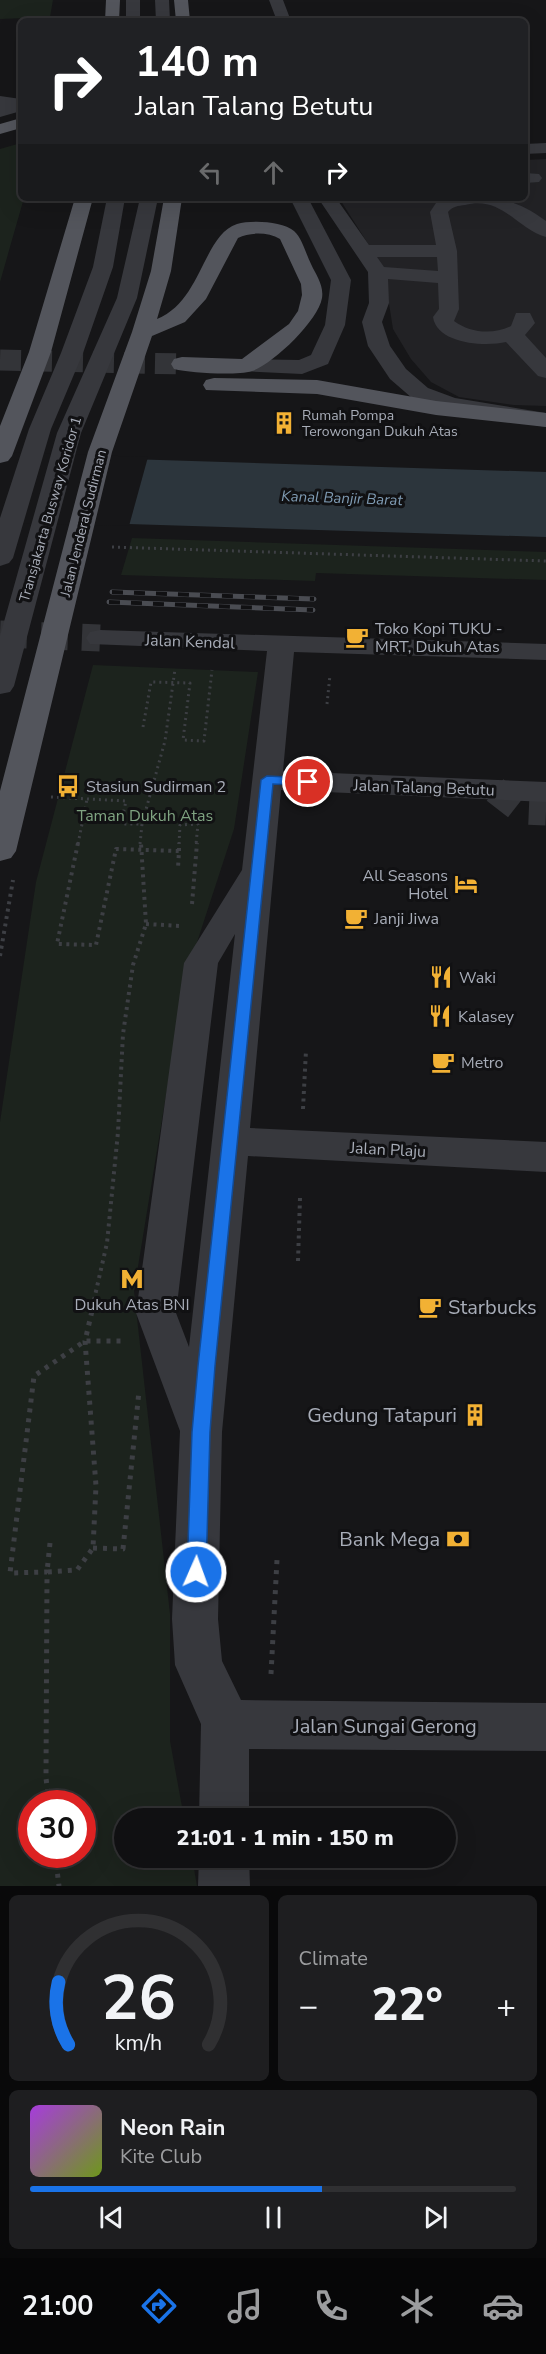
<!DOCTYPE html>
<meta charset="utf-8">
<style>
body{margin:0;font-family:"Nunito Sans",sans-serif;background:#1e1e20;color:#f1f3f6;height:100vh;display:flex;flex-direction:column;font-size:22px;white-space:nowrap}
*{box-sizing:border-box;margin:0}
p{font-size:20px;color:#9c9d9f}
.icon{flex:none;width:33px;height:33px;fill:none;stroke:currentColor;stroke-width:2;stroke-linecap:round;stroke-linejoin:round}
.map{position:relative;height:1886px;overflow:hidden}
.details{display:flex;flex-direction:column;gap:9px;padding:9px;background:#09090a;flex:1}
.details>*{flex:none}
.banner{position:absolute;left:18px;top:18px;width:510px;height:183px;border-radius:9px;box-shadow:0 6px 24px #0002,0 0 0 2px #303032;background:#202124;color:#fff;overflow:hidden}
.speed{position:absolute;left:18px;top:1790px;display:flex;gap:12px;font-size:30px;font-weight:700;text-align:center}
.speed>*{display:grid;place-content:center;width:78px;height:78px;border-radius:50%;background:#101012;box-shadow:0 6px 24px #0002,0 0 0 2px #303032;line-height:1}
.speed .limit{border:9px solid #d22;background:#fff;color:#111}
.pin{position:absolute;display:grid;place-items:center;width:51px;height:51px;color:#fff;margin:-26px;border:3px solid #fff;border-radius:50%;box-shadow:0 2px 6px #0007}
.me{position:absolute;width:66px;margin:-33px;rotate:2deg;stroke-linejoin:round;filter:drop-shadow(0 0 4px #0008)}
.turn{display:flex;align-items:center;gap:21px;height:126px;padding:0 18px;font-size:27px}
.turn .icon{width:78px;height:78px;stroke-width:2.5}
.turn b{display:block;font-size:42px;line-height:51px}
.lanes{display:flex;align-items:center;height:57px;padding:0 18px;background:#0003;justify-content:center;gap:30px;direction:ltr}
.lanes .off{opacity:.35}
.big{font-size:45px;font-weight:800;line-height:1.1}
.details .card{flex:1;display:flex;flex-direction:column;justify-content:center;gap:9px;min-width:0;padding:0 21px;border-radius:9px;background:#1e1e20}
.details .dial{align-items:center;gap:0}
.dial svg{height:156px;overflow:visible;fill:none;stroke:#303032;stroke-width:7;stroke-linecap:round;text-anchor:middle}
.dial text{fill:#f1f3f6;stroke:none}
.song{display:flex;align-items:center;gap:18px}
.cover{width:72px;height:72px;border-radius:9px;background:linear-gradient(135deg,hsl(280 70% 55%),hsl(80 70% 35%))}
.played{height:6px;border-radius:3px;background:linear-gradient(90deg,#1a73e8 60%,#303032 60%)}
.keys{display:flex;justify-content:space-around;direction:ltr}
.heat{display:flex;justify-content:space-between;align-items:center;font-size:33px;direction:ltr}
.details .tiles{flex:1;display:grid;gap:9px;grid-template-columns:1fr 1fr}
.card:last-child{grid-column:span 2}
.trip{position:absolute;left:114px;top:1808px;width:342px;height:60px;border-radius:30px;background:#101012;box-shadow:0 6px 24px #0002,0 0 0 2px #303032;font-weight:800;line-height:60px;text-align:center}
.tabs{display:flex;height:96px;justify-content:space-around;align-items:center;background:#060607;color:#9c9d9f}
.tabs .icon{width:42px;height:42px}
.tabs .active{color:#1a73e8}
.tabs b{font-size:27px;color:#f1f3f6}
.map>svg:first-child{display:block}
.built{fill:#222225}
.green{fill:#1c231d;fill-rule:evenodd}
.water{fill:#2c353c}
.pier{fill:#161618}
.lines{fill:none;stroke-linecap:round;stroke-linejoin:round}
.minor-tunnel{stroke:#333438;stroke-width:27;stroke-dasharray:27 14;stroke-linecap:butt}
.major-tunnel{stroke:#333438;stroke-width:21;stroke-dasharray:21 10;stroke-linecap:butt}
.path-far2{stroke:#3d3f44;stroke-width:3;stroke-dasharray:2 4;stroke-linecap:butt}
.path-far1{stroke:#3d3f44;stroke-width:4;stroke-dasharray:3 4.5;stroke-linecap:butt}
.path{stroke:#3d3f44;stroke-width:5;stroke-dasharray:4 6;stroke-linecap:butt}
.minor{fill:#37383d;fill-rule:evenodd}
.major{fill:#53555c;fill-rule:evenodd}
.rail-casing{stroke:#4a4c52;stroke-width:5}
.rail{stroke:#111113;stroke-width:4;stroke-dasharray:11;stroke-linecap:butt}
.route{fill:#1a73e8;stroke:#114b97;stroke-width:1.5}
.labels{text-anchor:middle;stroke-width:6;stroke-linejoin:round;paint-order:stroke}
.far-poi-label{font-size:14px;fill:#a8adb8;stroke:#111113;text-anchor:start}
.far-street-label{font-size:14px;fill:#a8adb8;stroke:#111113}
.far-water-label{font-size:15px;font-style:italic;fill:#7f9bb3;stroke:#111113}
.poi-label{font-size:16px;fill:#a8adb8;stroke:#111113;text-anchor:start}
.street-label{font-size:16px;fill:#a8adb8;stroke:#111113}
.park-label{font-size:16px;fill:#7fa381;stroke:#111113}
.near-poi-label{font-size:20px;fill:#a8adb8;stroke:#111113;text-anchor:end}
.near-street-label{font-size:20px;fill:#a8adb8;stroke:#111113}
</style>
<div class="map">
<svg width="546" height="1886" viewBox="0 0 546 1886">
<rect width="100%" height="100%" fill="#161618"/>
<path class="built" d="M546,159v247l-32,-1 -55,-8 -28,-15 -20,-23 -18,-30 -8,-51 -13,-28 -33,-52h186v-38z"/>
<path class="green" d="M0,0h53l-3,17 -50,2z
M21,143v55h3l-24,84v-133z
M132,538l414,14v28l-230,-7 -1,8 -194,-6z
M93,665l165,7 -24,157 -49,150 -51,312 36,323v127l14,77h-60v39h68l5,29h-197v-764l36,-240zM32,1803h50v51h-50z"/>
<path class="water" d="M0,455l546,17v65l-546,-17z"/>
<path class="pier" d="M0,452l148,5 -19,69 -129,-3z"/>
<g class="lines">
<path class="minor-tunnel" d="M0,634l100,4
M495,790l27,21 24,1"/>
<path class="major-tunnel" d="M0,360l182,4"/>
<path class="path-far2" d="M112,547l434,14
M327,704l3,-29
M143,727l8,-45 39,1 -7,57 21,1 8,-71
M51,797l75,4 -5,23h21
M78,844l9,-45
M140,844l2,-20 23,-83 10,-72
M179,844l1,-19 18,-1 -2,20"/>
<path class="path-far1" d="M78,843l-21,101 39,1 20,-96 63,2 -1,17
M179,851v-8
M192,904l5,-61
M146,924l35,2
M0,956l13,-76
M303,1109l3,-59
M298,1261l2,-63
M94,1300l13,-57 11,-111 5,-98 10,-69 13,-41 -5,-81"/>
<path class="path" d="M50,1543l-3,29 30,-2 16,-22 3,-62 -11,-145 10,-43
M93,1548l30,1 16,-158
M271,1674l6,-114
M49,1803l-3,-25 1,-206 -37,1 24,-197 51,-35h38
M55,1854l4,32"/>
<path class="minor" d="M126,0h14v21h-14z
M155,0h14l1,21h-14z
M269,0h14l8,21h-14z
M0,96l21,3v12l-21,6z
M546,143v10l-21,1v-10z
M525,173l14,1 3,4 -3,4 -14,1z
M107,198h18l-12,69 -30,86 -32,76 -38,129 -4,5 -9,3v-48l29,-89 32,-76 32,-86z
M140,198h18l-21,100 -56,135 -67,253 -4,6 -10,2v-58l57,-203 60,-135z
M290,198h18l43,82 -6,45 -17,39 -26,10 -63,-3 -3,-5 3,-5 8,-2 52,1 12,-5 14,-30 6,-45z
M318,198h18l33,47h67l-6,-33 8,-12 9,-2c44,0 62,-4 99,23v16c-28,-7 -44,-42 -81,-32 -7,1 -12,1 -17,7l9,39 2,58 -5,12c16,12 39,14 57,5l5,-13h14l5,10 -10,12 21,23v20l-8,-2 -32,-34c-21,5 -69,2 -73,-25l6,-8 -1,-26 -50,-4 1,24 -7,19 8,24 16,23 22,19 27,10 91,15v14l-104,-18 -30,-11 -22,-19 -22,-33 -6,-24 7,-19 -1,-31zM377,257h60l1,14 -54,-4z
M100,630l446,14v16l-252,-8 -11,119 263,11v20l-265,-12 -31,338 296,14v30l-298,-16 -26,276 -4,187 4,42 19,39 305,3v48l-297,-2v69h-50l2,-94 -26,-59 -3,-46 8,-188 -44,-118 48,-350 58,-93 25,-219 -177,-7 -4,-6 4,-6zM235,934l-46,413 -13,-34 42,-350z
M199,1857h50l1,29h-52z"/>
<path class="major" d="M106,0h14l-1,21h-14z
M174,0h14l2,21h-14z
M21,118v10l-21,6v-10z
M75,198h18l-42,154 -39,104 -4,5 -8,2v-37l29,-74z
M164,198h18l-11,73 -14,48c45,-18 46,-84 80,-95 14,-4 45,-3 57,7 8,7 12,23 17,33 5,11 13,21 11,34 -4,23 -49,66 -70,73 -16,5 -62,2 -78,-2l-3,-5 3,-5 8,-2 60,2 47,-35 9,-13 4,-16 -1,-11 -21,-45c-12,-7 -30,-7 -42,-1l-32,61 -21,23 -33,14 -40,116 -96,399 -5,7 -11,3v-70l88,-339 44,-120 19,-61z
M214,378l103,2 119,21 110,12v14l-110,-12 -119,-21 -111,-4 -3,-5 3,-5z"/>
<g class="rail-casing">
<path id="rail" d="M112,592l202,7
M109,602l204,8"/>
</g>
<use href="#rail" class="rail"/>
</g>
<path class="route" d="M267,776l41,2 6,4 -6,4 -35,-2 -58,582 -5,66 -4,140 -3,6 -7,3 -6,-3 -3,-6 5,-140 6,-66 63,-586z"/>
<defs>
<g id="building-bare" transform="scale(1.8)"><path d="M-4-6H4V6H1V3H-1V6H-4ZM-2.5-4.3h1.7v1.8h-1.7ZM.8-4.3h1.7v1.8H.8ZM-2.5-1h1.7V.8h-1.7ZM.8-1h1.7V.8H.8Z" fill="#f2b134" stroke="#111113" stroke-width="2.5" paint-order="stroke"/></g>
<g id="cafe-bare" transform="scale(1.8)"><path d="M-5.5-4.5H6V0H3Q3 3.5 0 3.5H-2.5Q-5.5 3.5-5.5 0ZM3-3.2v2h1.7v-2ZM-6 4.5H4V6H-6Z" fill="#f2b134" stroke="#111113" stroke-width="2.5" paint-order="stroke"/></g>
<g id="bus-bare" transform="scale(1.8)"><path d="M-5-6H5V4H4V6H2V4H-2V6H-4V4H-5ZM-3.5-4V0h7V-4ZM-3.5 1.2v1.5H-2V1.2ZM2 1.2v1.5H3.5V1.2Z" fill="#f2b134" stroke="#111113" stroke-width="2.5" paint-order="stroke"/></g>
<g id="hotel-bare" transform="scale(1.8)"><path d="M-6-4.5h1.5V1H6V5H4.5V3h-9V5H-6ZM-4 0a1.8 1.8 0 1 1 3.6 0ZM.5 0V-2.5h3Q6-2.5 6 0Z" fill="#f2b134" stroke="#111113" stroke-width="2.5" paint-order="stroke"/></g>
<g id="restaurant-bare" transform="scale(1.8)"><path d="M-5-6h1v4h1v-4h1v4h1v-4h1v5L-1.5 .5V6h-2V.5L-5-1ZM5-6V6H3V1.5H1.5Q1.5-4 5-6Z" fill="#f2b134" stroke="#111113" stroke-width="2.5" paint-order="stroke"/></g>
<g id="metro-bare" transform="scale(1.8)"><path d="M-5.5 5V-5H-3L0 0L3-5H5.5V5H3V-.5L0 4L-3-.5V5Z" fill="#f2b134" stroke="#111113" stroke-width="2.5" paint-order="stroke"/></g>
<g id="bank-bare" transform="scale(1.8)"><path d="M-6-4H6V4H-6ZM0-2.3a2.3 2.3 0 1 0 0 4.6a2.3 2.3 0 1 0 0-4.6Z" fill="#f2b134" stroke="#111113" stroke-width="2.5" paint-order="stroke"/></g>
</defs>
<g fill-rule="evenodd">
<use href="#building-bare" x="284" y="423"/>
<use href="#cafe-bare" x="357" y="637"/>
<use href="#bus-bare" x="68" y="786"/>
<use href="#hotel-bare" x="466" y="884"/>
<use href="#cafe-bare" x="356" y="918"/>
<use href="#restaurant-bare" x="441" y="977"/>
<use href="#restaurant-bare" x="440" y="1016"/>
<use href="#cafe-bare" x="443" y="1062"/>
<use href="#metro-bare" x="132" y="1279"/>
<use href="#cafe-bare" x="430" y="1307"/>
<use href="#building-bare" x="475" y="1415"/>
<use href="#bank-bare" x="458" y="1539"/>
</g>
<g class="labels">
<g class="far-poi-label">
<text x="302" y="420">Rumah Pompa<tspan x="302" dy="16">Terowongan Dukuh Atas</tspan></text>
</g>
<g class="far-street-label">
<text transform="translate(50 509) rotate(-74)" y="5">Transjakarta Busway Koridor 1</text>
<text transform="translate(83 523) rotate(-76)" y="5">Jalan Jenderal Sudirman</text>
</g>
<g class="far-water-label">
<text transform="translate(342 498) rotate(2)" y="5">Kanal Banjir Barat</text>
</g>
<g class="poi-label">
<text x="375" y="634">Toko Kopi TUKU -<tspan x="375" dy="18">MRT, Dukuh Atas</tspan></text>
<text x="86" y="792">Stasiun Sudirman 2</text>
<text x="448" y="881" text-anchor="end">All Seasons<tspan x="448" dy="18">Hotel</tspan></text>
<text x="374" y="924">Janji Jiwa</text>
<text x="459" y="983">Waki</text>
<text x="458" y="1022">Kalasey</text>
<text x="461" y="1068">Metro</text>
<text x="132" y="1310" text-anchor="middle">Dukuh Atas BNI</text>
</g>
<g class="street-label">
<text transform="translate(190 641) rotate(2)" y="6">Jalan Kendal</text>
<text transform="translate(424 787) rotate(2)" y="6">Jalan Talang Betutu</text>
<text transform="translate(388 1149) rotate(3)" y="6">Jalan Plaju</text>
</g>
<g class="park-label">
<text x="145" y="821">Taman Dukuh Atas</text>
</g>
<g class="near-poi-label">
<text x="448" y="1314" text-anchor="start">Starbucks</text>
<text x="457" y="1422">Gedung Tatapuri</text>
<text x="440" y="1546">Bank Mega</text>
</g>
<g class="near-street-label">
<text x="385" y="1733">Jalan Sungai Gerong</text>
</g>
</g>
</svg>
<div class="speed"><div class="limit">30</div></div>
<div class="pin" style="left:308px;top:782px;background:#d93025"><svg class="icon" aria-label="arrive" viewBox="0 0 24 24"><path d="M6 21V4h12l-3 4 3 4H6"/></svg></div>
<svg class="me" style="left:196px;top:1572px" viewBox="-20 -20 40 40"><circle r="17" fill="#1a73e8" stroke="#fff" stroke-width="3"/><path d="M0-11L8 9 0 5-8 9z" fill="#fff"/></svg>
<div class="trip">21:01 · 1 min · 150 m</div>
<div class="banner">
<div class="turn"><svg class="icon" aria-label="right" viewBox="0 0 24 24"><path d="M7 20v-9h11M14 6l5 5-5 5"/></svg><div><b>140 m</b>Jalan Talang Betutu</div></div>
<div class="lanes"><svg class="icon off" aria-label="left" viewBox="0 0 24 24"><path d="M17 20v-9H6M10 6l-5 5 5 5"/></svg><svg class="icon off" aria-label="ahead" viewBox="0 0 24 24"><path d="M12 20V5M6 11l6-6 6 6"/></svg><svg class="icon" aria-label="right" viewBox="0 0 24 24"><path d="M7 20v-9h11M14 6l5 5-5 5"/></svg></div>
</div>
</div>
<section class="details">
<div class="tiles">
<div class="card dial"><svg viewBox="0 0 100 80">
<path d="M14 69A42 42 0 1 1 86 69"/>
<path d="M14 69A42 42 0 0 1 9 37" stroke="#1a73e8"/>
<text x="50" y="56" font-size="32" font-weight="700">26</text>
<text x="50" y="72" font-size="11">km/h</text>
</svg></div>
<div class="card"><p>Climate</p>
<div class="heat"><a>−</a><b class="big">22°</b><a>+</a></div>
</div>
<div class="card">
<div class="song"><i class="cover"></i><div><b>Neon Rain</b><p>Kite Club</p></div></div>
<div class="played"></div>
<div class="keys"><svg class="icon" aria-label="previous" viewBox="0 0 24 24"><path d="M18 5L8 12l10 7zM5 5v14"/></svg><svg class="icon" aria-label="pause" viewBox="0 0 24 24"><path d="M8 5v14M16 5v14"/></svg><svg class="icon" aria-label="next" viewBox="0 0 24 24"><path d="M6 5l10 7-10 7zM19 5v14"/></svg></div>
</div>
</div>
</section>
<nav class="tabs">
<b>21:00</b>
<svg class="icon active" aria-label="directions" viewBox="0 0 24 24"><path d="M12 3l9 9-9 9-9-9zM9 14v-3h6M13 9l2 2-2 2"/></svg>
<svg class="icon" aria-label="music" viewBox="0 0 24 24"><path d="M9 18V5l10-2v13"/><circle cx="6" cy="18" r="3"/><circle cx="16" cy="16" r="3"/></svg>
<svg class="icon" aria-label="phone" viewBox="0 0 24 24"><path d="M5 4h4l2 5-3 2q2 4 5 5l2-3 5 2v4C11 20 4 13 5 4z"/></svg>
<svg class="icon" aria-label="climate" viewBox="0 0 24 24"><path d="M12 3v18M4 7l16 10M4 17L20 7"/></svg>
<svg class="icon" aria-label="car" viewBox="0 0 24 24"><path d="M5 17H2v-5l4-1 3-4h7l3 4 3 1v5h-3M9 17h6M6 11h13"/><circle cx="7" cy="17" r="2"/><circle cx="17" cy="17" r="2"/></svg>
</nav>
